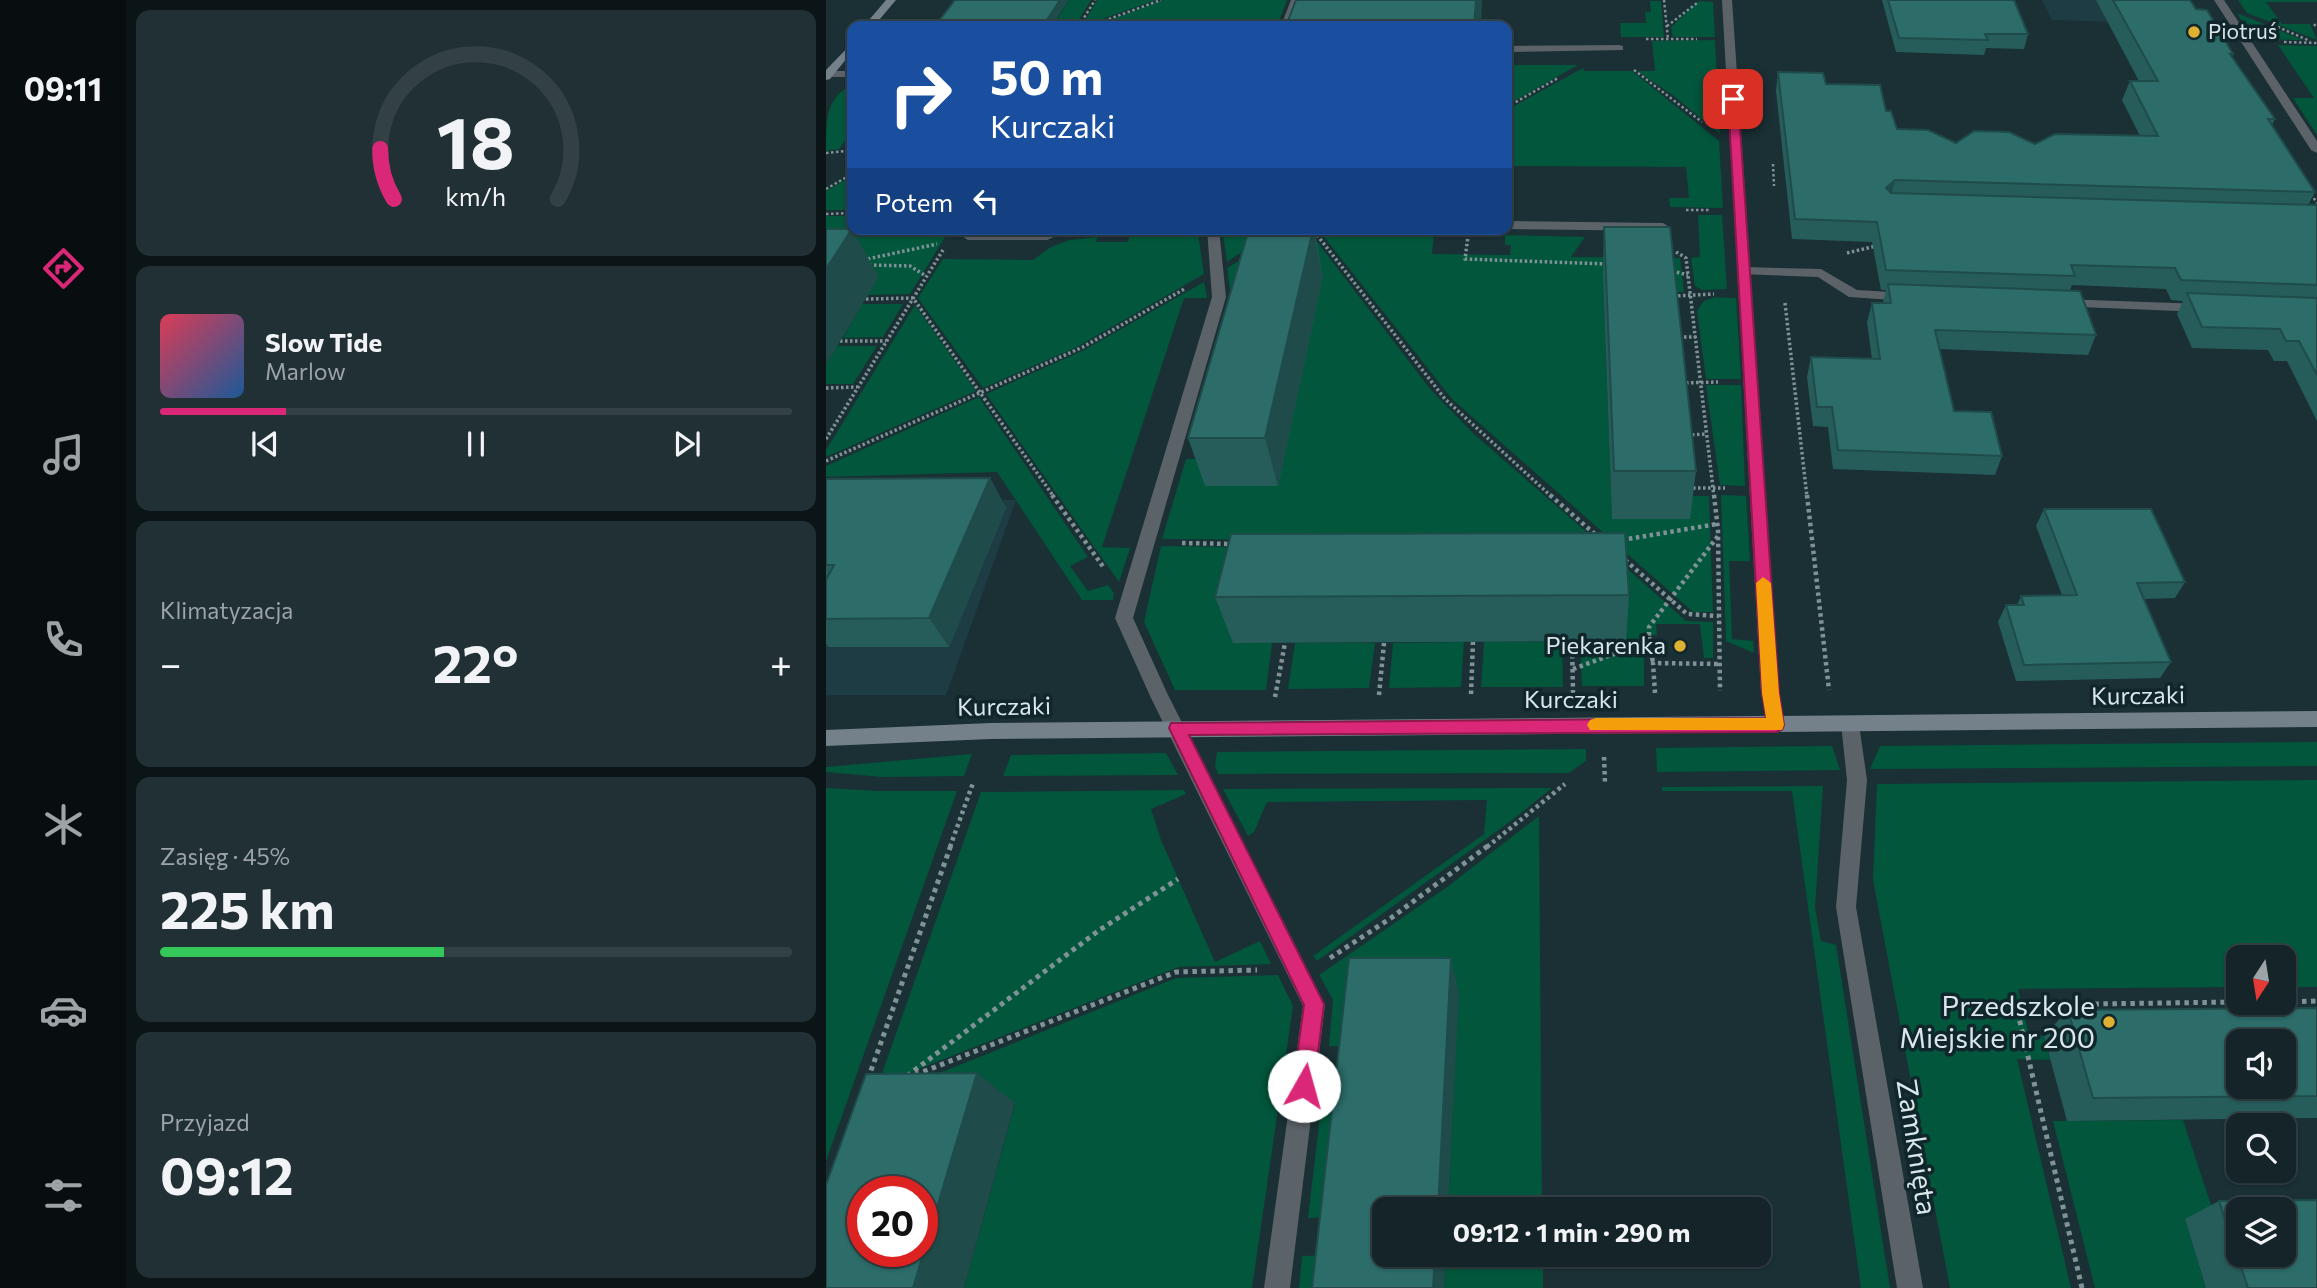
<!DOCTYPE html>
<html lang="pl">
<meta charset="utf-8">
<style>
body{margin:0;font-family:Commissioner,sans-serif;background:#213034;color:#f1f3f6;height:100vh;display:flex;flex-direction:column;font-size:26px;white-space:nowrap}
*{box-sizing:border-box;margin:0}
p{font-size:23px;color:#9da4a8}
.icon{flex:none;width:38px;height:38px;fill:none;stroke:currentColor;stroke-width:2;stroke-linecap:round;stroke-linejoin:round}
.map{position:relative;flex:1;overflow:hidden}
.sheet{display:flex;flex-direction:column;gap:10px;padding:10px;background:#0b1416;width:700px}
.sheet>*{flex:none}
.guide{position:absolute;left:21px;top:21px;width:665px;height:214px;border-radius:14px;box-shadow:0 2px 5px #0004,0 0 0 2px #334145;background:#1a4fa0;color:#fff;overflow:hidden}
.needle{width:46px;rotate:192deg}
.tools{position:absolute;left:1400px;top:945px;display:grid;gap:14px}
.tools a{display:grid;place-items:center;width:70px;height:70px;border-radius:14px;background:#142428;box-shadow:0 2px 5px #0004,0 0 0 2px #334145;font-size:35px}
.speed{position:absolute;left:21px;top:1176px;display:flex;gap:14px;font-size:35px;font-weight:700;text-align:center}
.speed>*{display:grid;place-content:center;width:91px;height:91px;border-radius:50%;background:#142428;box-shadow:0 2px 5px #0004,0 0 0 2px #334145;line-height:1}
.speed .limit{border:10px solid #d22;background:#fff;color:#111}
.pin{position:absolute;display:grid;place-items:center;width:60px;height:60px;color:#fff;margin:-30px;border-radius:14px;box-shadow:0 4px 10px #0006}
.me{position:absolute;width:77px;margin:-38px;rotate:7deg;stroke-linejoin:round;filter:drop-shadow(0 0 5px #0008)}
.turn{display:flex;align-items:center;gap:24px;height:147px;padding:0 28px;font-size:32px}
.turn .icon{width:91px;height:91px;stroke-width:2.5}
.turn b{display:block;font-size:49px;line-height:60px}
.then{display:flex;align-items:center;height:66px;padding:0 28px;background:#0003;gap:14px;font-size:26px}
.big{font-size:52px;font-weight:700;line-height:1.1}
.sheet .widget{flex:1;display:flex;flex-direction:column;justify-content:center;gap:10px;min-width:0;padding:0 24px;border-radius:14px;background:#213034}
.sheet .dial{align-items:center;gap:0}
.dial svg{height:182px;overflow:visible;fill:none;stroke:#334145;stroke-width:7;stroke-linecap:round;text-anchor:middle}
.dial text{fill:#f1f3f6;stroke:none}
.song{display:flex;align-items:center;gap:21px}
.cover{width:84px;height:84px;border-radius:10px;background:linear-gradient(135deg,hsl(350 70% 55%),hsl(210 70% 35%))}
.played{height:7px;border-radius:4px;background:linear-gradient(90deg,#db2777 20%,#334145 20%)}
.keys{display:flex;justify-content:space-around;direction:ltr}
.heat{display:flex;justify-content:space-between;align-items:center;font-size:38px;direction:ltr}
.charge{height:10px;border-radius:5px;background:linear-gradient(90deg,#34c759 45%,#334145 0)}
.trip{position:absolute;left:546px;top:1197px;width:399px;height:70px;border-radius:14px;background:#142428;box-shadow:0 2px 5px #0004,0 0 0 2px #334145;font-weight:700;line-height:70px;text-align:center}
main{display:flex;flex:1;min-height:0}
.menu{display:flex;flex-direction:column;width:126px;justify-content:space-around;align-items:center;background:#080e10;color:#9da4a8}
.menu .icon{width:49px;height:49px}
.menu .current{color:#db2777}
.menu b{font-size:32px;color:#f1f3f6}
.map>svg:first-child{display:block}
.built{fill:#1e3c44}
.green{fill:#01563c}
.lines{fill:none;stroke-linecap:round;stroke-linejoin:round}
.path-far3{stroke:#819296;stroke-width:2.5;stroke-dasharray:2.5 2.5;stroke-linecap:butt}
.path-far2{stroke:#819296;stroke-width:3.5;stroke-dasharray:2.5 2.5;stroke-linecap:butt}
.path-far1{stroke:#819296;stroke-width:4.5;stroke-dasharray:3.5 3.5;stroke-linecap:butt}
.path{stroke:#819296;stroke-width:5;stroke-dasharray:4.5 4.5;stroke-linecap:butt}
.lane{fill:#5b6268;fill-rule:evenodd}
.street{fill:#5b6268;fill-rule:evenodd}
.secondary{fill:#74808a;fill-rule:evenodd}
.wall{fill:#265d5a}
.shaded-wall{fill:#1f4c4a}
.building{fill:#2c6c69;stroke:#1f4c4a;stroke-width:2;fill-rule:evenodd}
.route{fill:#db2777;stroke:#8e194d;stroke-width:2}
.slow{fill:#f59e0b}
.poi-dot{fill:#deb133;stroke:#10262b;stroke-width:2.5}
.labels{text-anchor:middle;stroke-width:7;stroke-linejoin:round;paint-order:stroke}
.far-poi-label{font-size:21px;fill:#d9e6ea;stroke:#10262b;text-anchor:start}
.poi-label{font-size:24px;fill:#d9e6ea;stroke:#10262b;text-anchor:end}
.street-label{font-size:24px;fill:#d9e6ea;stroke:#10262b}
.near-poi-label{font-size:28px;fill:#d9e6ea;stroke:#10262b;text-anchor:end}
.near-street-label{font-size:28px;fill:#d9e6ea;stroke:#10262b}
</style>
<main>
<nav class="menu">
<b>09:11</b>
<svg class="icon current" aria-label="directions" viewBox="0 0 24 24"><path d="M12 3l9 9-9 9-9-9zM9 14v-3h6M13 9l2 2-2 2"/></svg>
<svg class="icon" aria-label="music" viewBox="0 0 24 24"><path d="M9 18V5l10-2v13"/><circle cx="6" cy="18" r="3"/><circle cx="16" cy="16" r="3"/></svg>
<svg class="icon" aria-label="phone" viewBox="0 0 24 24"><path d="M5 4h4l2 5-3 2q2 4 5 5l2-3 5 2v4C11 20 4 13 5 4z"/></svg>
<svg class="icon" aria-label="climate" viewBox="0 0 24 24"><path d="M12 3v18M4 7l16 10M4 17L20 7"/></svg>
<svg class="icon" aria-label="car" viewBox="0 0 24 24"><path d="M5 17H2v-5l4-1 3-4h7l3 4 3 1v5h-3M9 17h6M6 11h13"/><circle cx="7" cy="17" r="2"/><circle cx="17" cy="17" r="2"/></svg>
<svg class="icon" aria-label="filters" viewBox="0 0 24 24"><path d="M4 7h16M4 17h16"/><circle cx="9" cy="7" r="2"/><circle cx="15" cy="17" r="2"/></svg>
</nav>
<section class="sheet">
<div class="widget dial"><svg viewBox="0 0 100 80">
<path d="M14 69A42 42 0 1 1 86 69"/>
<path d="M14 69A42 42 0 0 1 8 47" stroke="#db2777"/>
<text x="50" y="56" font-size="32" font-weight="700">18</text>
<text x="50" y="72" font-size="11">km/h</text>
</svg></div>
<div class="widget">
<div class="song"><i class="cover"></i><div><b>Slow Tide</b><p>Marlow</p></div></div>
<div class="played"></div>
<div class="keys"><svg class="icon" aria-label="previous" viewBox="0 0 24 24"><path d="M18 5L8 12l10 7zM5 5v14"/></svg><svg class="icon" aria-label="pause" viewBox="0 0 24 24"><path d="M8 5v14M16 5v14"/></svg><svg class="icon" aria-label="next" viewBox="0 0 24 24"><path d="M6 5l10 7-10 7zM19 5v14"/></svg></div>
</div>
<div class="widget"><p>Klimatyzacja</p>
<div class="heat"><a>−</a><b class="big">22°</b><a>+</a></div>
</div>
<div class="widget"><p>Zasięg · 45%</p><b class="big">225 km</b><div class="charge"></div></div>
<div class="widget"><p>Przyjazd</p><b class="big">09:12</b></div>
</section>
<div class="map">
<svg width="1491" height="1288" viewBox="0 0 1491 1288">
<rect width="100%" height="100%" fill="#1a3035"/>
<path class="built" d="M1216,0h137l14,24 -141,-4z
M0,498l190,2 -70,195h-120z"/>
<path class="green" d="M243,0h22l-16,26h-22z
M271,0h59l-74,26z
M337,0h124l-10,26h-183z
M1412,0h79v2h-51l16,22h28l7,16 -70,-27z
M824,1h11l3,36h-43l-1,-14h26l-1,-11h6z
M873,1l14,1 2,35h-42l-2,-10z
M1411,13l66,27 -50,-1z
M889,40v1l5,93 -46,-38 -37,-25h18l-3,-30z
M1452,45l39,1v89l-24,-37h21z
M681,65h71l-71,40z
M757,68l1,3h48l87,70 4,67 -53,-1 -1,-9h20l-3,-31 -179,-1v-56z
M26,85v46l-13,18 -13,2c0,-31 0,-54 26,-66z
M26,176v34h-26v-19z
M872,215h24l5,74 -25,1 -7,-4 -4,-28 9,-1z
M0,216h26v13h98l-40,65 -42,1 -42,-18z
M444,233l-43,29 -4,-28z
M495,233h113l-2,21 78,1 1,-10h-6v-10l80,2 -14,20 109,1 4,34h-16l-65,-17 9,244h78l-2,-23h21l4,116h-20l-241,-213z
M372,234l6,40 -127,73 -94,41 -65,-90 25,-39 90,1 16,-12 20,-8 28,-3 -1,5h32l2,-7z
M456,234h29l120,156 44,45 123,107 -436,-3 24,-80h27l18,-161 -4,-30z
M378,282l3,16h-23l-82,249 28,1 -11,34 -133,-188 98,-44z
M889,297l21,1 5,81h-35l-9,-68 7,-10z
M36,304h41l-20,33 -40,1z
M89,305l61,86 -150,66v-7z
M11,346h40l-24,38h-27v-19z
M880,385h35l4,101 -25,-1z
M153,397l109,160 -18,9 18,25 20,-6 6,8 -1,7h-31l-85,-128 -171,5v-11z
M895,495l25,1 4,65h-21l3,78 21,2 1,12 -28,-12z
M335,546l415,5 27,-4 83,74 27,1v36h-9l-4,-34h-44l1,11 -13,1v50h-62l-2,-45 -347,2h39l-6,47h-91l-31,-68z
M638,642l-3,45 -72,1 4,-45z
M658,642h78l1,45h-82z
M469,643h80l-6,45 -81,1z
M1491,742v24l-447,3 10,-23z
M1006,746l8,24 -183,2 -1,-24z
M760,749v12l-17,12 -351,1 -3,-8 2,-14z
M340,753l12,22 -175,1 8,-21z
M146,754l-8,22 -82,1 -56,-5v-5z
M1491,780v207h-33v-30h-46v30l-220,2 11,46 15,1 6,24 -33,-1 54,229h-121l-77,-408 4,-96z
M997,786l-8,122 6,33 15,4 54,343h-29l-69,-497h-130v-4z
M0,788l52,3h79l-131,370z
M726,788l-41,33 -194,140 -4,-5 171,-122 3,-34 -220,2 -13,30 -6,4 -25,-47z
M358,790l2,4 -35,15 10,31 54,122 45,-21 11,23 -92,3 -301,118 103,-293z
M713,816l3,393h-94l10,-216 -101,54 -28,-1 4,-46 -14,-25 128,-88z
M452,975l15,31 -41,282h-288l51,-184 -143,-4 304,-122z
M529,1069l-15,148 -32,1 17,-145z
M1357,1120l33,100 -31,-1 21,69h-111l-42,-167z
M510,1255l-3,33h-34l3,-32z
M620,1255h97v33h-99z"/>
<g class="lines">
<path class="path-far3" d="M838,0l4,39
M1488,24l3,4
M1447,25l37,16
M253,26l16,-26
M264,26l71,-26
M841,26l30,-23
M820,39h51
M1458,42l33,1
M808,70l68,52
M681,107l51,-29
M0,153l21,-2
M947,164l1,22
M0,189l26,-15
M1485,194l6,9
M860,210h23
M0,214l26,-1"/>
<path class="path-far2" d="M483,229l8,6 128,164 107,98
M643,229l-4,30 143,5
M850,252l10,6 28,239
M1021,253l29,-7
M37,260l74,-16
M43,265l41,1 16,10
M846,271l16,4
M847,296l41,-2
M40,299l47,-1 141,199
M959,303l22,194
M853,337h17
M14,341h46
M855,383l37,-1
M0,388l31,-1
M861,435l20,-1
M0,439l117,-189
M0,461l257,-114 103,-59
M862,488h37"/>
<path class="path-far1" d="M226,495l52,73
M724,495l47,41
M888,495l4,35 2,161
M981,495l22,195
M796,540l95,-16
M356,543l51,1
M799,560l62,54 32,2
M823,637l4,26
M746,641l1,52
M747,669l49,-18 27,-14v-10l69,-91
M829,693l-2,-30 67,1
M645,694l2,-52
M553,695l5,-52
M449,697l10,-54
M778,757l1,26
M124,847l23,-64
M661,847l78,-63"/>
<path class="path" d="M504,958l61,-40 98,-73
M1458,1002l33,-1
M89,1075l261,-103 81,-2
M81,1076l191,-145 80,-52
M42,1079l83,-234
M1256,1288l-66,-283 222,-3"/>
<path class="lane" d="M465,0h10l-10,26h-10z
M793,45l4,1v4l-116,2v-6z
M381,229h12l7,68 -93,321 35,77 157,310 -35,283h-26l39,-282 -152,-308 -36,-80 97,-321z
M918,267l77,2 36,21 51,3 7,4 -7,4 -59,-4 -31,-20 -79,-3 -2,-3z
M1236,299l140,5 7,4 -7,4 -145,-6v-6z"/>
<path class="street" d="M896,0h10l47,693 6,32 -2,5 -7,3 -7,-3 -8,-37z
M1388,0h10l93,141v12l-6,-3z
M0,71h26v6h-24z
M681,221l156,2 6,4 -6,4 -156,-2z
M228,229h18l-25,11h-79l-6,-4 6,-4h78z
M1024,716l7,3 2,5 8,56 -11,127 67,381h-26l-61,-381 11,-127 -6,-56 2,-5z"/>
<path class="secondary" d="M60,0h10l-22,26h-10z
M26,43v9l-22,27 -4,1v-10z
M1491,711v16l-1326,12 -165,7v-16l165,-7z"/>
</g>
<path class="wall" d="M1056,0h132l14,34 -4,15 -38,-1 -2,7 -88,-3z
M1270,0h94l6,9 37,45 -1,3 43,62 -3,6 43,67 -7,13h9v216l-30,-60h-13l-6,-11 -76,-2 -15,-34 6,-13 -12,-1 -5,-11 -94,-4 -2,5 26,45 -8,20 -148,-6 14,62 48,45 -7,19 -162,-6 -5,-42 -15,-1 -6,-49 4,-20 61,2 -5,-37 5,-19h11l3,-13h-5l-9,-48 -80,-3 -16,-148 2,-19 48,12 60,27 11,18 59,14 79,1 105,-8 -18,-36 8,-19h9z
M778,227l92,244 -6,48h-78l-9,-244z
M423,229h65l9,47 -45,210h-73l-17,-48z
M164,478l16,30 -57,139h-120l-3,-3v-165z
M1218,509l141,73 -10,16 -31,1 27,63 -11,16 -144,3 -18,-59 8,-17h11l4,-9 41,-1 -26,-69z
M803,595l-3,46 -393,2 -18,-46z
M1491,1008v110l-250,3 -23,-85 24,-26z
M1393,1201l98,87h-111l-21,-69z"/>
<path class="shaded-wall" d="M234,0h9l-17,26h-9z
M650,0h6l-1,26h-7z
M1069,180l-5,20 -4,-12z
M26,229l27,48 -53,88v-96z
M487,229l10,47 -45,210 -13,-48z
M164,478l16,30 -57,139 -20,-29z
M625,958l8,35 -11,216h-10z
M151,1073l38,30 -51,185h-51z
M609,1255h11l-2,33h-11z"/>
<path class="building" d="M129,0h105l-17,26h-108z
M470,0h180l-2,26h-188z
M1062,0h126l14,34h-43l3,6 -89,-2z
M1287,0h77l6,9 11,1 26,44h-3l45,65h-7l47,73 -420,-12 -9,8 5,5 426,12v80l-136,-5 -6,-12 -104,-3 4,11 -189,-6 -9,-48 -82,-3 -17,-147 45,1 3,11 54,1 6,26h5l6,18 31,1 28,13 18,-12 35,1 26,12 20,-10 103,2 -28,-55h28z
M778,227h66l26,244h-82z
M0,229h26l-26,40z
M423,229h64l-48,209h-77z
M1062,284l192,7 16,44 -161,-5 19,81 37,1 11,44 -164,-6 -6,-43h-15l-6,-50 69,2 -8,-56h19z
M1361,293l130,5v77l-18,-34h-13l-6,-12 -78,-2z
M164,478l-61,140 -103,1v-39l8,-15h-8v-86z
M1218,509h107l34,73 -48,1 34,79 -147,3 -18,-60h18l-3,-9 56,-1z
M799,533l4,62 -414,2 16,-63z
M523,958h102l-13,251h-54v46h51l-2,33h-121z
M1491,1008v88l-224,2 -25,-88zM1412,1041h46v46h-46z
M151,1073l-64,215h-87v-103l40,-111zM37,1192h59v59h-59z
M1491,1200v88h-69l-29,-87zM1412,1209h46v46h-46z"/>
<path class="route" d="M907,96l5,3 41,594 5,32 -2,5 -6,2 -587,3 135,269 -10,82 -3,7 -7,3 -8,-3 -3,-7 11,-81 -135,-277 2,-5 595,-5 -4,-25 -34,-594z"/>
<path class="slow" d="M937,577l8,6 8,110 5,32 -2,5h-192l-3,-5 3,-5 6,-2h170l-4,-25 -6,-110z"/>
<g class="poi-dot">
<circle cx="1368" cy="32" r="7"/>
<circle cx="854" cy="646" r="7"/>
<circle cx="1283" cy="1022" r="7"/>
</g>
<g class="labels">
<g class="far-poi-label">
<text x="1382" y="39">Piotruś</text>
</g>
<g class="poi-label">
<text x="840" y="654">Piekarenka</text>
</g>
<g class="street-label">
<text transform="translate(1312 696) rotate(-1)" y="8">Kurczaki</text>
<text x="745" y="708">Kurczaki</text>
<text transform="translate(178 707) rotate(-1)" y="8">Kurczaki</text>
</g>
<g class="near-poi-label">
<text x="1269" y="1016">Przedszkole<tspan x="1269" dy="32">Miejskie nr 200</tspan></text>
</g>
<g class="near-street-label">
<text transform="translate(1091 1147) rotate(81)" y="10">Zamknięta</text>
</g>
</g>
</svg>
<div class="tools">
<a><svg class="needle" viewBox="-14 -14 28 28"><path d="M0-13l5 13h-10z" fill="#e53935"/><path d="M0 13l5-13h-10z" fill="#9da4a8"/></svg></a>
<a><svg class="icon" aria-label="sound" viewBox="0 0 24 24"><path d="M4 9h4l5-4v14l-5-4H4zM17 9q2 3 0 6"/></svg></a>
<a><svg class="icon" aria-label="search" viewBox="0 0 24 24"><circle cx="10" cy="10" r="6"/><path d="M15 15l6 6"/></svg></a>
<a><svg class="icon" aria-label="layers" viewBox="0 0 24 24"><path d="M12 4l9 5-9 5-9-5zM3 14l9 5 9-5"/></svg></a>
</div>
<div class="speed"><div class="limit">20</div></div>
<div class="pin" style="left:907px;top:99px;background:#d93025"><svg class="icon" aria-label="arrive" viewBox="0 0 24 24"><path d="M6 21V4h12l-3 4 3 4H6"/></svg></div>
<svg class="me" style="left:478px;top:1086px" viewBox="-20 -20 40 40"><circle r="19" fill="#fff"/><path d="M0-13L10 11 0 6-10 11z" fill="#db2777"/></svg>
<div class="trip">09:12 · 1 min · 290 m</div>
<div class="guide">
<div class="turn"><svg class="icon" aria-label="right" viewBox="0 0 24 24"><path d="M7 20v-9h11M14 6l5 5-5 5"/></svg><div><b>50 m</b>Kurczaki</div></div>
<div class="then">Potem<svg class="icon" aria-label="left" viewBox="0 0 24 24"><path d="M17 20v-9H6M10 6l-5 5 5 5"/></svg></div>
</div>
</div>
</main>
